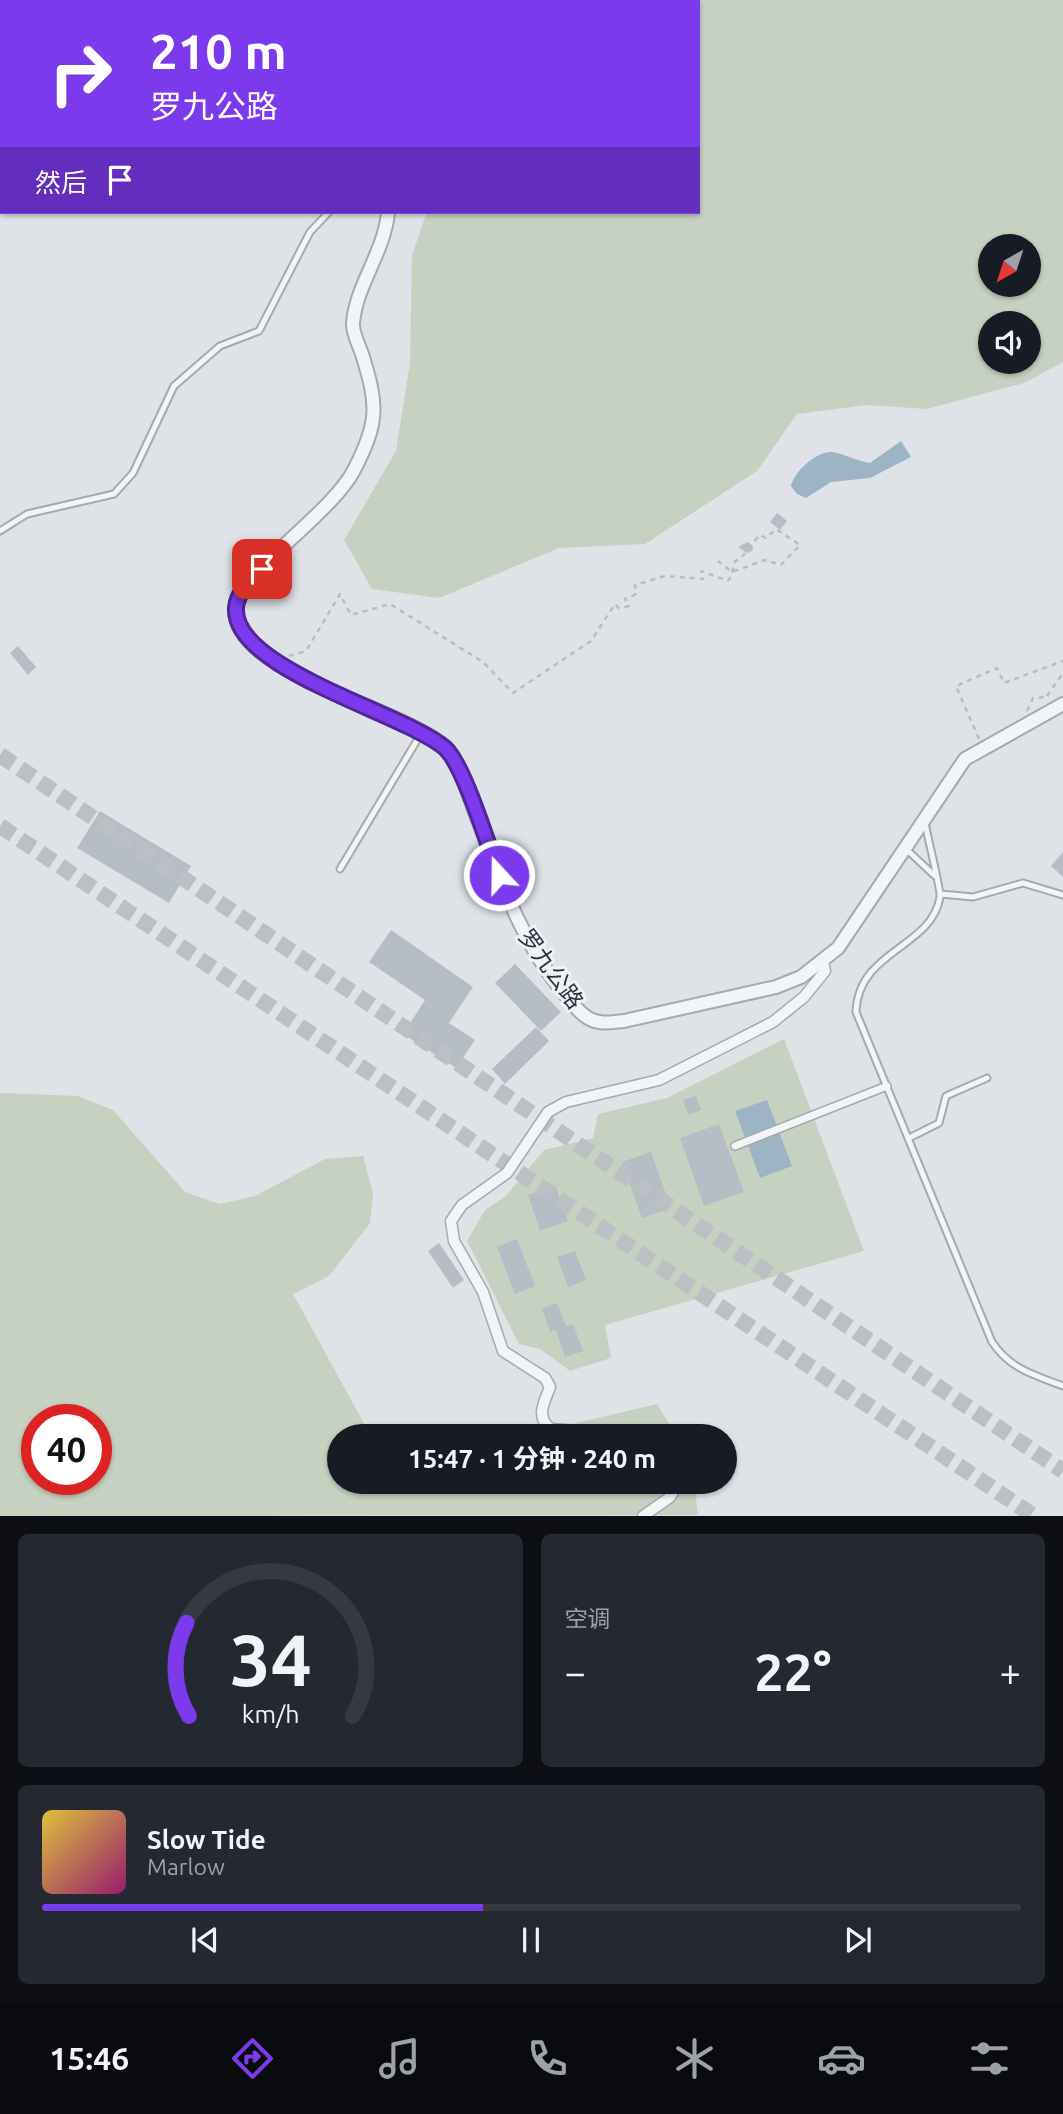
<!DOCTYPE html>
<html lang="zh">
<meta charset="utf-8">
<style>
body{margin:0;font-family:Ubuntu,"Noto Sans SC",sans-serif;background:#242831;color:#f1f3f6;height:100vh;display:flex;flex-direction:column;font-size:26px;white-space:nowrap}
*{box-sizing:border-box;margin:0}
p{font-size:23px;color:#9ea1a6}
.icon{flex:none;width:38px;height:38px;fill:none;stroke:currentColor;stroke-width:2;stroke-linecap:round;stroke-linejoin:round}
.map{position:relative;height:1516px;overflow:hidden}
.details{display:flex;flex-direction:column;gap:18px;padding:18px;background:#0d0f14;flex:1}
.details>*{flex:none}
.banner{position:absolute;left:0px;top:0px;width:700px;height:214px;box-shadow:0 2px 5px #0004;background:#7c3aed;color:#fff;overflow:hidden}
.needle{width:46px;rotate:219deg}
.tools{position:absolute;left:978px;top:234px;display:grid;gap:14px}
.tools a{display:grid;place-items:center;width:63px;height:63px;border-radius:50%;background:#171b24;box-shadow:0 2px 5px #0004;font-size:35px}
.speed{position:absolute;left:21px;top:1404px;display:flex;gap:14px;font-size:35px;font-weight:700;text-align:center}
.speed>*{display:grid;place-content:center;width:91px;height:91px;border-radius:50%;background:#171b24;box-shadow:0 2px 5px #0004;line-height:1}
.speed .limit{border:10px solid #d22;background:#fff;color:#111}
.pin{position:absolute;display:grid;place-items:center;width:60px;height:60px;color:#fff;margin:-30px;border-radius:14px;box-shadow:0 4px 10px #0006}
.me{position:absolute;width:77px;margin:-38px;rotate:339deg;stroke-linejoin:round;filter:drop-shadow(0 0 5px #0008)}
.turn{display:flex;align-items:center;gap:24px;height:147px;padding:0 35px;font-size:32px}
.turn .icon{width:91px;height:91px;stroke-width:2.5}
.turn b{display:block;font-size:49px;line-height:60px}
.then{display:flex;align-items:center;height:66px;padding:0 35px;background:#0003;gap:14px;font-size:26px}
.big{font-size:52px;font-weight:700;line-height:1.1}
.details .card{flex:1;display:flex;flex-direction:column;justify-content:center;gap:10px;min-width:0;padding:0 24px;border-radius:10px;background:#242831}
.details .dial{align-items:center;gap:0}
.dial svg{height:182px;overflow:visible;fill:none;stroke:#363941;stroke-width:7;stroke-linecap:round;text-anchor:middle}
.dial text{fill:#f1f3f6;stroke:none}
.song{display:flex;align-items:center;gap:21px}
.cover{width:84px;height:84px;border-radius:10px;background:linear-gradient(135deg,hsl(50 70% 55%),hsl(320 70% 35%))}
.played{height:7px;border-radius:4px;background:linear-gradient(90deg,#7c3aed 45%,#363941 45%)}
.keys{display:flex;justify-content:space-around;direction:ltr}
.heat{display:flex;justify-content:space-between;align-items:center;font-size:38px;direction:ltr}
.details .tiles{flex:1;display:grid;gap:18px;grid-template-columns:1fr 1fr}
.card:last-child{grid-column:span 2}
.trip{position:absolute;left:327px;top:1424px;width:410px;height:70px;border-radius:35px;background:#171b24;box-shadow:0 2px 5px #0004;font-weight:700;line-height:70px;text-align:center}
.tabs{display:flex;height:112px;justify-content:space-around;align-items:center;background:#090b0e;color:#9ea1a6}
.tabs .icon{width:49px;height:49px}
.tabs .active{color:#7c3aed}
.tabs b{font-size:32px;color:#f1f3f6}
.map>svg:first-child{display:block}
.green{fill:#c6d1c1;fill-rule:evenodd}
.water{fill:#9db4c5}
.building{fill:#b7bdc4}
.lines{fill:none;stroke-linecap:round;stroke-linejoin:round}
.trunk-tunnel{stroke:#bbc0c5;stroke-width:16;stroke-dasharray:16 8;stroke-linecap:butt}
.service-casing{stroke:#a5aab1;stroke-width:9}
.pedestrian-casing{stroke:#a5aab1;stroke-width:10}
.minor-casing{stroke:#a5aab1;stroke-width:13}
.tertiary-casing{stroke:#a5aab1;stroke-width:16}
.path{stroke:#babec2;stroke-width:2.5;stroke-dasharray:5 5;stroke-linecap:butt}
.service{stroke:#f2f4f6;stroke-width:5}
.pedestrian{stroke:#f2f4f6;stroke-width:7}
.minor{stroke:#f2f4f6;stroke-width:10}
.tertiary{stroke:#f2f4f6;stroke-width:12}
.route-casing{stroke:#51269a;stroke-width:18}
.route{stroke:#7c3aed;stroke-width:12}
.labels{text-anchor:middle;stroke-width:6;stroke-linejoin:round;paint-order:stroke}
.street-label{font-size:23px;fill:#29323d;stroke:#eff2f5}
</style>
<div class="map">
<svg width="1063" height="1516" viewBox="0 0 1063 1516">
<rect width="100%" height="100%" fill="#dfe3e7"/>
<path class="green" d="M379,0h684v362l-39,21 -97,26 -61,-4 -69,9 -40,57 -112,73 -86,4 -120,50 -67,-9 -28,-49 52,-89 14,-88 2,-108 15,-43h271v-210zM990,247h39v38h-39zM990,324h39v38h-39z
M784,1039l80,212 -259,74 6,33 -41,13 -30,-22 -21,-5 -52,-103 18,-31 21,-14 38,-46 49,-12 5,-24 69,-16z
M0,1093l78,3 35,14 72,82 35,12 35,-8 70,-37 38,-3 10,37 -3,30 -41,53 -36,18 73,133 25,10h-51v45h354l4,33 -698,1zM37,1419h59v60h-59z
M657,1404l20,33h-139l13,-8z"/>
<path class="water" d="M901,441l10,16 -41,21 -39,4 -25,16 -9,-4 -6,-8c3,-14 25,-35 41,-34 10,1 25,9 38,11z
M767,1100l25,66 -32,12 -25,-67z"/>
<path class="building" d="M777,513l10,8 -7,9 -10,-8z
M748,542l5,4 -1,5 -5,2 -9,-6z
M18,646l18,21 -8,8 -18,-22z
M100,811l91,55 -22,37 -92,-55z
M1063,852v25l-12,-11z
M391,930l82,57 -24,36 26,17 -19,28 -53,-34 22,-34 -56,-38z
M515,964l46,48 -20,19 -46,-48z
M536,1027l13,14 -44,43 -13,-15z
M696,1096l5,14 -13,5 -5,-15z
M719,1124l25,68 -40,14 -24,-68z
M651,1152l20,56 -29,10 -20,-56z
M555,1185l13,36 -28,10 -12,-36z
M517,1239l18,47 -20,8 -18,-47z
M439,1243l25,37 -11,8 -25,-37z
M575,1251l11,29 -18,7 -11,-30z
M557,1303l9,23 7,-2 10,27 -18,6 -9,-27 -6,2 -8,-24z"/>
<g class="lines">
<path class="trunk-tunnel" d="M0,755l1063,716
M0,826l1034,690"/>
<g class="service-casing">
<path id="service" d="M452,2v-2
M0,531l27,-17 87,-20 19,-21 41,-87 46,-40 39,-15 51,-99 19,-20
M925,822c2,14 16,67 15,75 -8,51 -82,53 -84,115l136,330c18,27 42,33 71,44
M906,849l29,27
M340,869l82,-137
M941,894l32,3 50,-14 40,12
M909,1138l30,-15 7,-27 41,-18"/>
</g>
<g class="pedestrian-casing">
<path id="pedestrian" d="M735,1146l152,-60"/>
</g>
<g class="minor-casing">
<path id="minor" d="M656,1437l-105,-8c-16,-12 -7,-26 -1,-42l-5,-9 -42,-27 -20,-59 -29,-51 -3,-20 11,-16 45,-32 41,-61 18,-10 93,-22 114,-58 31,-25 21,-26 -2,-10
M643,1516l26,-18 11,-16"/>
</g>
<g class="tertiary-casing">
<path id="tertiary" d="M218,0l1,2
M388,212c-3,39 -32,73 -35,111 -1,9 6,22 9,31 16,51 17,68 -8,116 -21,42 -112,101 -118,136 -11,68 179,103 212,145 14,19 21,47 30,69 22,58 42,118 81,167 9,10 17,24 29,31 11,7 24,4 36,3l152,-34 25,-10 37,-29 127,-189 98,-55"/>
</g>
<path class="path" d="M289,656l17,-5 34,-57 11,21 39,-11 93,58 30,31 78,-52 24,-37 4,4 10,-2 -4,-7 11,-5 -1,-9 30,-9 38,3 -2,-8 27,10c4,-5 5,-13 7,-20 9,-3 17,-18 25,-26l6,3 10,-9 24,16 -19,20 -16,-5 -33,12 -14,-11
M1047,696l16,-23
M1027,711l6,-13 16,-1
M979,739l-23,-53 41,-18 7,15 59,-22"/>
<use href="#service" class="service"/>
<use href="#pedestrian" class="pedestrian"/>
<use href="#minor" class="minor"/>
<use href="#tertiary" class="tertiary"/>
</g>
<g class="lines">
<g class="route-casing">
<path id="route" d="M262,569c-11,10 -25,23 -26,39 -4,61 168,105 209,140 19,17 44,100 54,127"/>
</g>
<use href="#route" class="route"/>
</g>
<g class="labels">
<g class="street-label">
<text transform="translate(551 969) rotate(54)" y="8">罗九公路</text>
</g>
</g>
</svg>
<div class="tools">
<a><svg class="needle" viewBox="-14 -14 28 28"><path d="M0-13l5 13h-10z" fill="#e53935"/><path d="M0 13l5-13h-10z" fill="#9ea1a6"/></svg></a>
<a><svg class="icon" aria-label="sound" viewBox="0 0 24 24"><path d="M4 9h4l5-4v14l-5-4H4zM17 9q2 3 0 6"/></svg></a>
</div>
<div class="speed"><div class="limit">40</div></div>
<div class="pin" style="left:262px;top:569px;background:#d93025"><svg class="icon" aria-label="arrive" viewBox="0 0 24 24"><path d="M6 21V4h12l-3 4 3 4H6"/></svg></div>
<svg class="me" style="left:499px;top:875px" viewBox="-20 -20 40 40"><circle r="17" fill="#7c3aed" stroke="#fff" stroke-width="3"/><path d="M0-11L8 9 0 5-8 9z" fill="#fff"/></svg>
<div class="trip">15:47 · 1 分钟 · 240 m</div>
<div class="banner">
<div class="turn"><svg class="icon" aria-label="right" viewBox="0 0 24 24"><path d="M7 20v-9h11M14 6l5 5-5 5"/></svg><div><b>210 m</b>罗九公路</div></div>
<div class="then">然后<svg class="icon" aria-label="arrive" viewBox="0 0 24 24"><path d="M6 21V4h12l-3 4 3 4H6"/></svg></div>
</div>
</div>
<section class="details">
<div class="tiles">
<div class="card dial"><svg viewBox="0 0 100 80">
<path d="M14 69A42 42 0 1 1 86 69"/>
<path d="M14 69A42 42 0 0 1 13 28" stroke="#7c3aed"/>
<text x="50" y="56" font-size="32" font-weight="700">34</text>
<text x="50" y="72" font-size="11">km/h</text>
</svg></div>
<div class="card"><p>空调</p>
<div class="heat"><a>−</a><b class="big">22°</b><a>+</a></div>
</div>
<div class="card">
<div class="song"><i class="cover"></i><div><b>Slow Tide</b><p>Marlow</p></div></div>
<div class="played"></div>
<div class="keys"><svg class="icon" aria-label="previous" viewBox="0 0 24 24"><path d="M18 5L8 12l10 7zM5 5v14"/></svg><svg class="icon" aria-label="pause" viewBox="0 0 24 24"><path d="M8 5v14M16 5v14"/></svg><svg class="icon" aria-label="next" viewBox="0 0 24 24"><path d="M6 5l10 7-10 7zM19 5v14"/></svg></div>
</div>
</div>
</section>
<nav class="tabs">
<b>15:46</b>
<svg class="icon active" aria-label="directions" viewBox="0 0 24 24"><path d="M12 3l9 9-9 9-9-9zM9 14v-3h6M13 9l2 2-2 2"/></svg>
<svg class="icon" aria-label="music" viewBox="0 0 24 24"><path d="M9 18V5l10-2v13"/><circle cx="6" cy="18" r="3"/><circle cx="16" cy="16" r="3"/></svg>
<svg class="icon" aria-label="phone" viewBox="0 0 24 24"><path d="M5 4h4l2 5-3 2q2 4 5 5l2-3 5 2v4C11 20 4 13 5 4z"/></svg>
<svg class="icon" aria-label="climate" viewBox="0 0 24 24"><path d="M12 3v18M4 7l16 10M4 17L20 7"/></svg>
<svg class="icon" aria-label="car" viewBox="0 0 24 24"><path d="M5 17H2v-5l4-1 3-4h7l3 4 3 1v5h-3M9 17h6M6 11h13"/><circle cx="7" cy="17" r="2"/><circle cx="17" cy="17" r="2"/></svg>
<svg class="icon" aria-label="filters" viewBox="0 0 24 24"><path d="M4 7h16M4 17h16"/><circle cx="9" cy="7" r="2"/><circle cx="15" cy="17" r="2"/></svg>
</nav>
